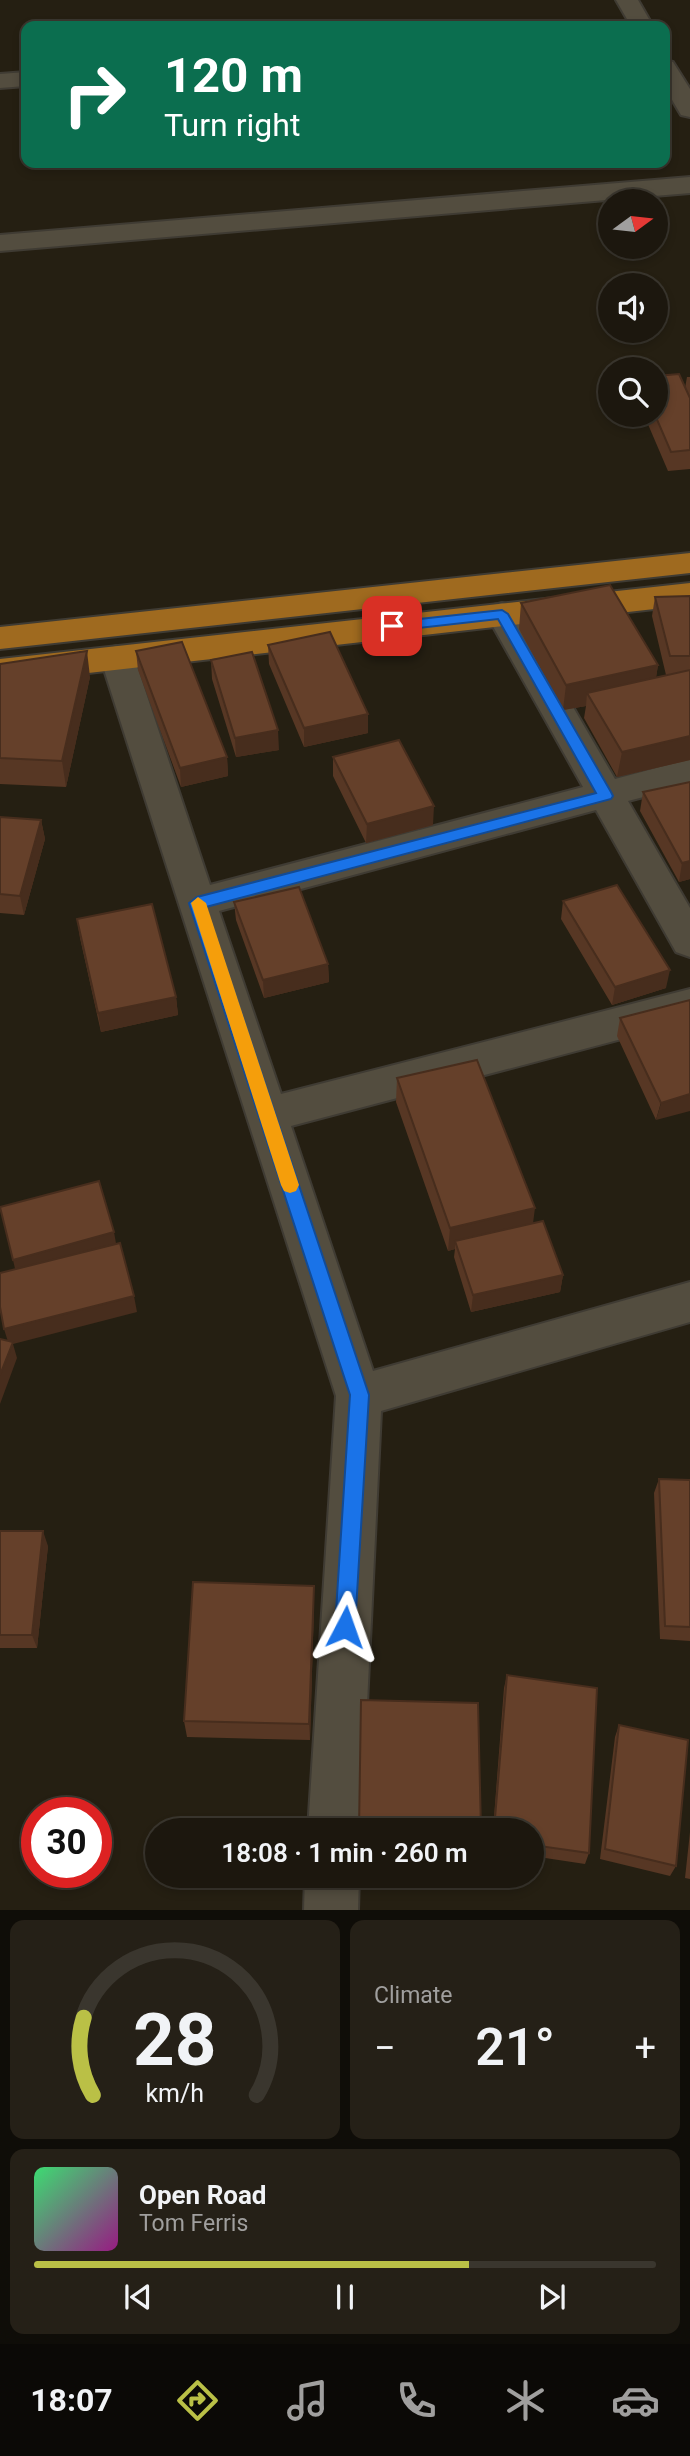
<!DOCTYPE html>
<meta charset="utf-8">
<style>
body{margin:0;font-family:Roboto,sans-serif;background:#252017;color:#f1f3f6;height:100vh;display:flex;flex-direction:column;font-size:26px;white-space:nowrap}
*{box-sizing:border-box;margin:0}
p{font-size:23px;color:#a09f9e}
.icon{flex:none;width:38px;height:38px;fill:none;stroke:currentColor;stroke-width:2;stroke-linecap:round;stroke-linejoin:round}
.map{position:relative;height:1910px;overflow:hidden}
.details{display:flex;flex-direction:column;gap:10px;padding:10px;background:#0f0d08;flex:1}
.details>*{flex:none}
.banner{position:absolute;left:21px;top:21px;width:649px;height:147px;border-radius:14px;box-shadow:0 4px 10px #0003,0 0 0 2px #3a362e;background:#0b6e4f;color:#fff;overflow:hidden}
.needle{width:46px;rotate:75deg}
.buttons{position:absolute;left:598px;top:189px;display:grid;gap:14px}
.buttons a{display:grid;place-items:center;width:70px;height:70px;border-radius:50%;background:#1c170e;box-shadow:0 4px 10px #0003,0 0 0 2px #3a362e;font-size:35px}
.speed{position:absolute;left:21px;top:1797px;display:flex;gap:14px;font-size:35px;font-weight:700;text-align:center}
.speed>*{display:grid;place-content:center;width:91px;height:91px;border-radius:50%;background:#1c170e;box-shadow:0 4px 10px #0003,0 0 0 2px #3a362e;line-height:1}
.speed .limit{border:10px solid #d22;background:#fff;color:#111}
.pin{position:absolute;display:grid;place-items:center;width:60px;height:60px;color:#fff;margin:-30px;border-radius:14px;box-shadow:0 4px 10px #0006}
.me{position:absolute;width:77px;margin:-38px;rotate:4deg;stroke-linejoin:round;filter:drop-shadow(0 0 5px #0008)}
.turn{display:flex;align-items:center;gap:24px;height:147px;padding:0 28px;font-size:32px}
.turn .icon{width:91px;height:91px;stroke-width:2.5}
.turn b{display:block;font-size:49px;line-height:60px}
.big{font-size:52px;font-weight:600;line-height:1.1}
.details .card{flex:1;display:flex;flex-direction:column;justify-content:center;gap:10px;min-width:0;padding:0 24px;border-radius:14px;background:#252017}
.details .dial{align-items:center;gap:0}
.dial svg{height:182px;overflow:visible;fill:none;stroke:#3a362e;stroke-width:7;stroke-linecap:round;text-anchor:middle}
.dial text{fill:#f1f3f6;stroke:none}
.song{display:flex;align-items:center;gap:21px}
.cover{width:84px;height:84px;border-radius:10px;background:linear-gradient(135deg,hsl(140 70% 55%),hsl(310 70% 35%))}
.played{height:7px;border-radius:4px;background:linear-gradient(90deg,#bac046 70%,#3a362e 70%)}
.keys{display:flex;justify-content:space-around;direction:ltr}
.heat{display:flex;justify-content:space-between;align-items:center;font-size:38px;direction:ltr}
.details .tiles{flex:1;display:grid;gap:10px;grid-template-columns:1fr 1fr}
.card:last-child{grid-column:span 2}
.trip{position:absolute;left:145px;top:1818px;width:399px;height:70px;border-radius:35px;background:#1c170e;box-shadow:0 4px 10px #0003,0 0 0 2px #3a362e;font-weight:600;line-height:70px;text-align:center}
.tabs{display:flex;height:112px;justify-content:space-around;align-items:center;background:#0b0906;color:#a09f9e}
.tabs .icon{width:49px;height:49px}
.tabs .on{color:#bac046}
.tabs b{font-size:32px;color:#f1f3f6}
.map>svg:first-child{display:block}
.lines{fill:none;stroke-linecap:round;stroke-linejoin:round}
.minor-casing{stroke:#3f3b33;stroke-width:4}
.trunk-casing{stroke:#3f3b33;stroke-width:4}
.minor{fill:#534d3f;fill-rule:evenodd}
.trunk{fill:#9f6a1f;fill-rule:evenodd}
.wall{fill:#573724}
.shaded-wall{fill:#472d1d}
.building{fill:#65402a;stroke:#472d1d;stroke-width:2}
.route{fill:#1a73e8;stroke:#114b97;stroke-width:2}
.slow{fill:#f59e0b}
</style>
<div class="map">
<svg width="690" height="1910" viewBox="0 0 690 1910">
<rect width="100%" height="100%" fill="#251f12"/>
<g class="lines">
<g class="minor-casing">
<path id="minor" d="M616,0h22l15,26h-22z
M665,60l8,2 17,27v28l-9,-2 -16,-27z
M26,72v14l-26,2v-14z
M690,177v16l-690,58v-16z
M502,603l12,3 101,173 75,-20v26l-62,16 62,107v49l-14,-5 -80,-142 -377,101 62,183 409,-105v32l-399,105 82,245 317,-89v40l-309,89 -20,419h-53l28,-434 -236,-739 5,-8 12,-3 12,3 5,8 76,228 373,-98 -97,-173 4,-8z
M305,1876h54l-1,34h-54z"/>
</g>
<g class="trunk-casing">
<path id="trunk" d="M690,553v20l-690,76v-22z
M690,583v22l-690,78v-24z"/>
</g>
<use href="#minor" class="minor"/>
<use href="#trunk" class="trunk"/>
</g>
<path class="wall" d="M687,377h3v92l-22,2 -24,-56h12l29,-27z
M690,596v164l-73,17 -33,-59 2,-12 -23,4 -44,-81 2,-26 137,62 -2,12 10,-2 -14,-59 3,-19z
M268,645l100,88 -64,14 -35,-83z
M136,651l91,106 1,19 -47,11 -43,-117z
M211,660l68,90 -43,7 -24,-78z
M0,664l90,13 -24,110 -66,-3z
M333,757l100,68 -67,18 -33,-67z
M690,782v97l-11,3 -39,-71 3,-19z
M0,817l41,3 4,19 -21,76 -24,-2z
M563,901l103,87 -54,17 -51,-86z
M234,902l94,62 1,18 -65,16 -28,-78z
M77,919l99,78 2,18 -77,17 -21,-94z
M690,1000l-34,120 -39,-84 3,-18z
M397,1078l166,197 -3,17 -89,20 -17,-55 1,-8 -7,2 -52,-149z
M659,1479l31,1v161l-30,-2 -6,-146z
M0,1531l48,15 -11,102h-37z
M314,1586v18l-4,136 -123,-3 -3,-16z
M507,1675l82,178 -4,11 -53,-8v-26h-39l11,-142z
M619,1725l57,141 -6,10 -70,-17 15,-122z
M690,1832v47l-5,-1z"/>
<path class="shaded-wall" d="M87,651l3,26 -24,110 -4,-26z
M658,665l-4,26 -67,2 -1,13 -23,4 3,-25z
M368,714v19l-64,14v-19z
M278,730l1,20 -43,7 -1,-19z
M690,736v24l-73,17 5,-25z
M227,757l1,19 -47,11 -1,-19z
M434,806l-1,19 -67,18 1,-19z
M41,820l4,19 -21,76 -4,-19z
M690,861v18l-11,3 3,-19z
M328,964l1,18 -65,16 -1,-18z
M670,970l-4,18 -54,17 3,-18z
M176,997l2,18 -77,17 -3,-19z
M690,1094v17l-34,9 5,-17z
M535,1208l-3,23 -77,10v8l-7,2 2,-23z
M114,1232l3,17 -100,28 -4,-17z
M563,1275l-3,17 -89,20 2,-17z
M134,1296l3,16 -124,32 4,14 -17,46v-29l9,-30 -5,-16z
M43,1531l5,15 -11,102 -5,-13z
M314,1586v18l-4,136 -1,-16z"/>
<path class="building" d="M679,374l11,24v52l-19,2 -16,-37h1v-39z
M610,585l48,80 -92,20 -45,-82z
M690,596v60h-20l-15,-59z
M330,632l38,82 -64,14 -36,-83z
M182,642l45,115 -47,11 -44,-117z
M87,651l-25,110 -62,-3v-94z
M252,652l26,78 -43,8 -24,-78z
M690,670v66l-68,16 -35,-59z
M399,740l35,66 -67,18 -34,-67z
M690,782v79l-8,2 -39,-71z
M0,817l41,3 -21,76 -20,-2z
M617,885l53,85 -55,17 -52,-86z
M299,887l29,77 -65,16 -29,-78z
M152,904l24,93 -78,16 -21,-94z
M690,1000v94l-29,9 -41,-85z
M477,1060l58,148 -85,20 -53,-150z
M99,1181l15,51 -101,28 -13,-53z
M543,1221l20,54 -90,20 -18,-54z
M120,1243l14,53 -130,33 -4,-22v-34z
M0,1339l13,3 -13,33z
M659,1479l31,1v147l-25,-1z
M0,1531h43l-11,104h-32z
M193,1582l121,4 -5,138 -125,-3z
M507,1675l90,13 -8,165 -57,-8v-15h-38z
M361,1700l117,3 3,127h-122z
M619,1725l69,15 -12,126 -71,-17z"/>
<path class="route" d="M502,610l6,4 103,178 2,4 -2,3 -405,108 163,488 -14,232 -3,7 -7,3 -7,-3 -3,-7 15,-232 -161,-492 8,-6 399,-104 -98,-174 -106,12 -7,-5 7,-4z"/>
<path class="slow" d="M198,897l8,6 93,282 -3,6 -6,2 -6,-2 -3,-6 -90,-282z"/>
</svg>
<div class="buttons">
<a><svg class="needle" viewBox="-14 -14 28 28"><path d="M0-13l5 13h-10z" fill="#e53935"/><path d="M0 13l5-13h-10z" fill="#a09f9e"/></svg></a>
<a><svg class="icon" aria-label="sound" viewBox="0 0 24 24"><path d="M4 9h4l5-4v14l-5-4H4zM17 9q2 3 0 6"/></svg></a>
<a><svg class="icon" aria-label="search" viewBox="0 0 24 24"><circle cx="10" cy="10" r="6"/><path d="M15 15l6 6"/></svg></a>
</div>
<div class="speed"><div class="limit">30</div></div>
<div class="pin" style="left:392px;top:626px;background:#d93025"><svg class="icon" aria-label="arrive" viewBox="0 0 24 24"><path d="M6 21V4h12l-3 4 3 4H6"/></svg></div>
<svg class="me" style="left:345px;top:1627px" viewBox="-20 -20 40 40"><path d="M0-17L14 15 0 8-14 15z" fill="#1a73e8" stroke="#fff" stroke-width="4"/></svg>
<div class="trip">18:08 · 1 min · 260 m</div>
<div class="banner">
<div class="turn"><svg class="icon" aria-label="right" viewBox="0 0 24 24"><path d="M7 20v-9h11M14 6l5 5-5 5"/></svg><div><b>120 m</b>Turn right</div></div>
</div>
</div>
<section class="details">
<div class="tiles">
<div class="card dial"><svg viewBox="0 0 100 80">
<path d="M14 69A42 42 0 1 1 86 69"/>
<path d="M14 69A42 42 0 0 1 10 35" stroke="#bac046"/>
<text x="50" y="56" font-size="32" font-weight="700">28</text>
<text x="50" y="72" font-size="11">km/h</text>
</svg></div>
<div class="card"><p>Climate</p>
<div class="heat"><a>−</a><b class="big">21°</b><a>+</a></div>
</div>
<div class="card">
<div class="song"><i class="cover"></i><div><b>Open Road</b><p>Tom Ferris</p></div></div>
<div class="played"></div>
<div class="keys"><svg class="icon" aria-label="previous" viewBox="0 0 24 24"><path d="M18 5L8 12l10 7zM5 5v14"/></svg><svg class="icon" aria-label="pause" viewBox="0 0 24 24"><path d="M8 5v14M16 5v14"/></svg><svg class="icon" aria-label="next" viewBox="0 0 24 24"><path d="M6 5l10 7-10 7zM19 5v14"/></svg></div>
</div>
</div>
</section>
<nav class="tabs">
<b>18:07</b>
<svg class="icon on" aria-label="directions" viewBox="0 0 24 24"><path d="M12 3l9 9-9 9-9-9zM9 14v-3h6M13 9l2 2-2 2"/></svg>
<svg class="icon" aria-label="music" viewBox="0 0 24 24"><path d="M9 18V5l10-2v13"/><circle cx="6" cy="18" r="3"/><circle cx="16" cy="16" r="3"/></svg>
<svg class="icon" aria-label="phone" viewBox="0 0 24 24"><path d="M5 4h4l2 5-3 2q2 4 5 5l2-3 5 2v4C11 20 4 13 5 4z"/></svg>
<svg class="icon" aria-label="climate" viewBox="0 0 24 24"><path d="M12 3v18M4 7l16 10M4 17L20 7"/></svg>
<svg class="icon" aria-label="car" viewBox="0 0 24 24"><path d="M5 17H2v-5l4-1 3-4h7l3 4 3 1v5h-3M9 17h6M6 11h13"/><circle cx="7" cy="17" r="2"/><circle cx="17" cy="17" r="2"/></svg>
</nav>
